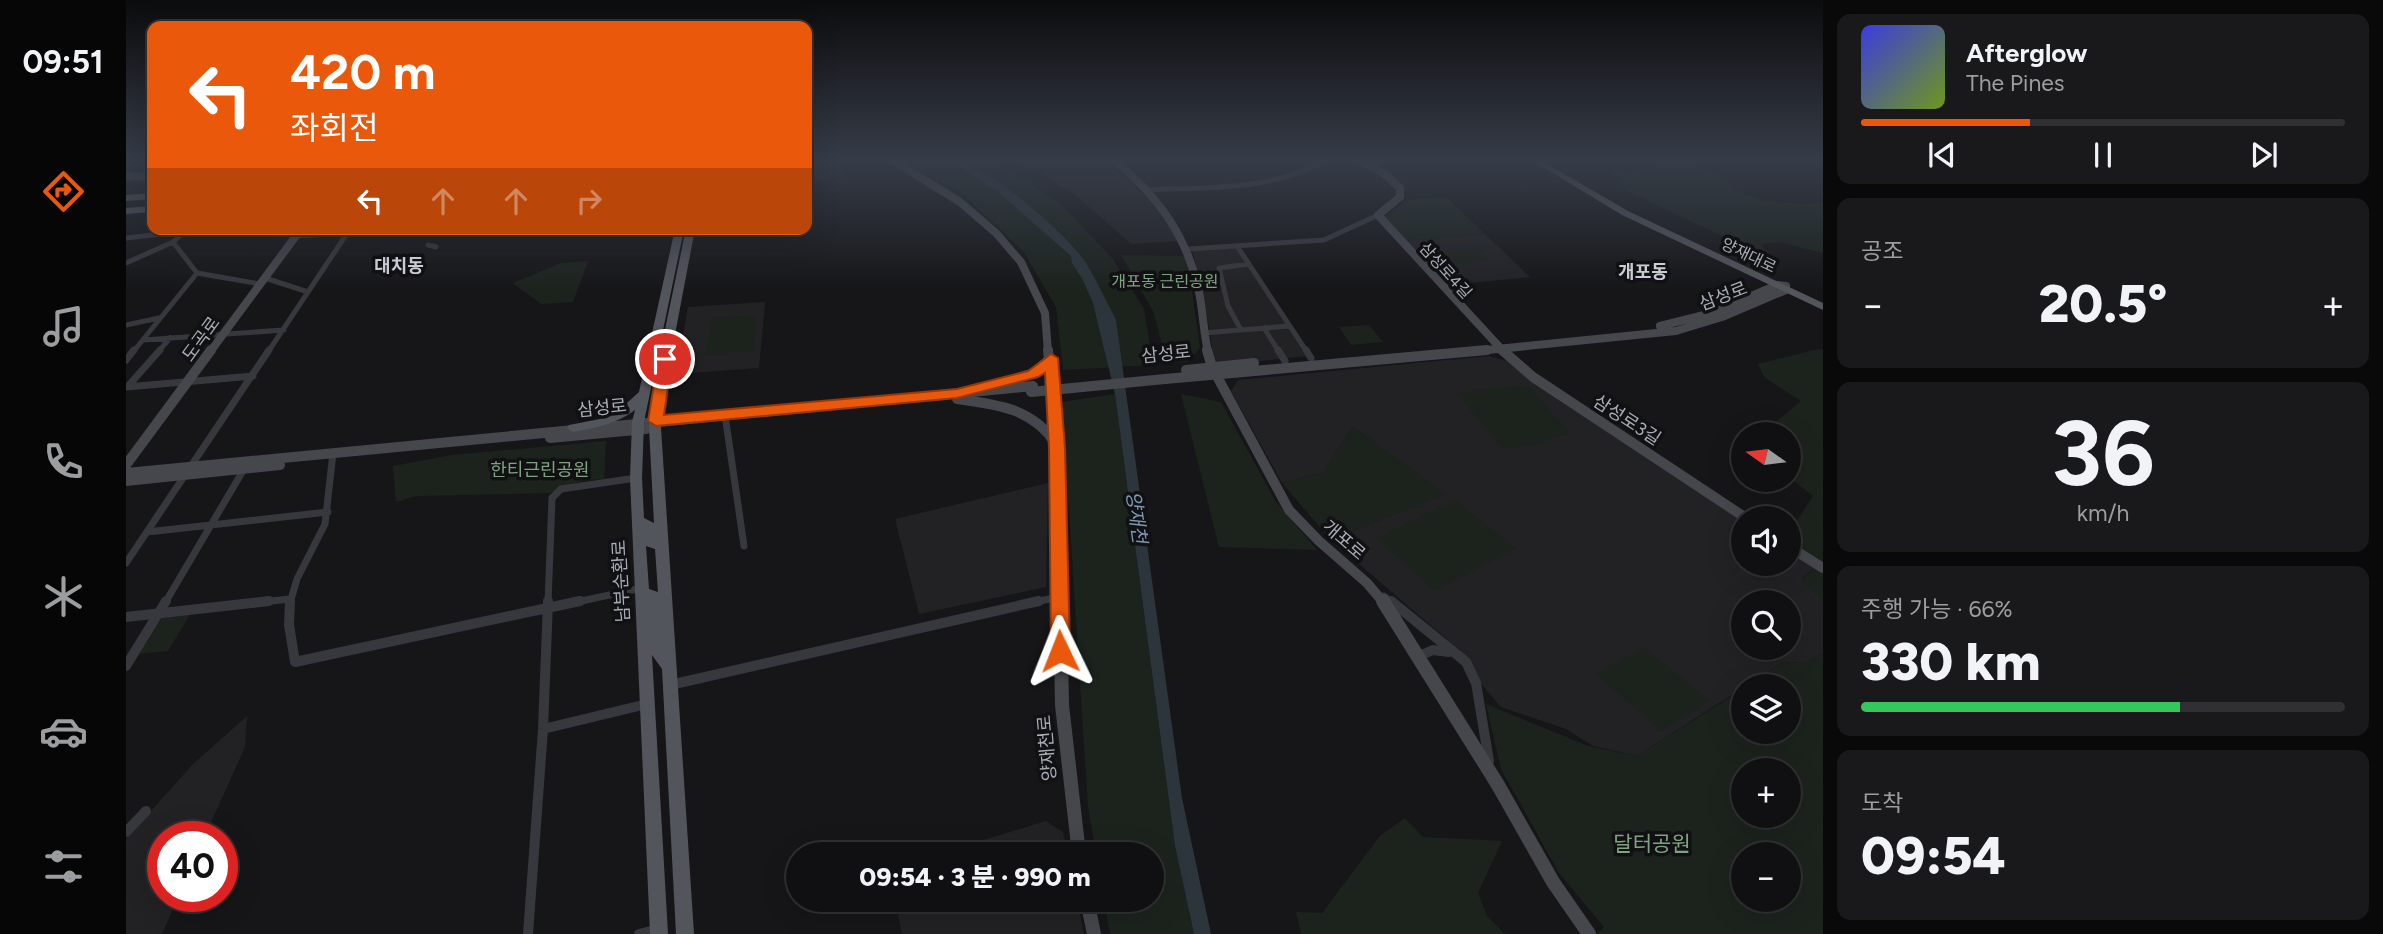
<!DOCTYPE html>
<html lang="ko">
<meta charset="utf-8">
<style>
body{margin:0;font-family:Figtree,"Noto Sans KR",sans-serif;background:#19191b;color:#f1f3f6;height:100vh;display:flex;flex-direction:column;font-size:26px;white-space:nowrap}
*{box-sizing:border-box;margin:0}
p{font-size:23px;color:#9c9d9f}
.icon{flex:none;width:38px;height:38px;fill:none;stroke:currentColor;stroke-width:2;stroke-linecap:round;stroke-linejoin:round}
.map{position:relative;flex:1;overflow:hidden}
.details{display:flex;flex-direction:column;gap:14px;padding:14px;background:#09090a;width:560px}
.details>*{flex:none}
.banner{position:absolute;left:21px;top:21px;width:665px;height:214px;border-radius:14px;box-shadow:0 7px 28px #0002,0 0 0 2px #303032;background:#ea580c;color:#fff;overflow:hidden}
.needle{width:46px;rotate:284deg}
.buttons{position:absolute;left:1605px;top:422px;display:grid;gap:14px}
.buttons a{display:grid;place-items:center;width:70px;height:70px;border-radius:50%;background:#101012;box-shadow:0 7px 28px #0002,0 0 0 2px #303032;font-size:35px}
.speed{position:absolute;left:21px;top:821px;display:flex;gap:14px;font-size:35px;font-weight:700;text-align:center}
.speed>*{display:grid;place-content:center;width:91px;height:91px;border-radius:50%;background:#101012;box-shadow:0 7px 28px #0002,0 0 0 2px #303032;line-height:1}
.speed .limit{border:10px solid #d22;background:#fff;color:#111}
.pin{position:absolute;display:grid;place-items:center;width:60px;height:60px;color:#fff;margin:-30px;border:4px solid #fff;border-radius:50%;box-shadow:0 2px 7px #0007}
.me{position:absolute;width:77px;margin:-38px;rotate:358deg;stroke-linejoin:round;filter:drop-shadow(0 0 5px #0008)}
.turn{display:flex;align-items:center;gap:24px;height:147px;padding:0 28px;font-size:32px}
.turn .icon{width:91px;height:91px;stroke-width:2.5}
.turn b{display:block;font-size:49px;line-height:60px}
.lanes{display:flex;align-items:center;height:66px;padding:0 28px;background:#0003;justify-content:center;gap:35px;direction:ltr}
.lanes .off{opacity:.35}
.big{font-size:52px;font-weight:800;line-height:1.1}
.details .card{flex:1;display:flex;flex-direction:column;justify-content:center;gap:10px;min-width:0;padding:0 24px;border-radius:14px;background:#19191b}
.details .dial{align-items:center;gap:0}
.dial b{font-size:91px;line-height:1}
.song{display:flex;align-items:center;gap:21px}
.cover{width:84px;height:84px;border-radius:10px;background:linear-gradient(135deg,hsl(240 70% 55%),hsl(80 70% 35%))}
.played{height:7px;border-radius:4px;background:linear-gradient(90deg,#ea580c 35%,#303032 35%)}
.keys{display:flex;justify-content:space-around;direction:ltr}
.heat{display:flex;justify-content:space-between;align-items:center;font-size:38px;direction:ltr}
.charge{height:10px;border-radius:5px;background:linear-gradient(90deg,#34c759 66%,#303032 0)}
.trip{position:absolute;left:660px;top:842px;width:378px;height:70px;border-radius:35px;background:#101012;box-shadow:0 7px 28px #0002,0 0 0 2px #303032;font-weight:800;line-height:70px;text-align:center}
main{display:flex;flex:1;min-height:0}
.dock{display:flex;flex-direction:column;width:126px;justify-content:space-around;align-items:center;background:#060607;color:#9c9d9f}
.dock .icon{width:49px;height:49px}
.dock .active{color:#ea580c}
.dock b{font-size:32px;color:#f1f3f6}
.map>svg:first-child{display:block}
.built{fill:#222225;fill-rule:evenodd}
.green{fill:#1c231d;fill-rule:evenodd}
.water{fill:#2c353c}
.lines{fill:none;stroke-linecap:round;stroke-linejoin:round}
.street-far2{stroke:#37383d;stroke-width:5}
.street-far1{stroke:#37383d;stroke-width:7}
.street{stroke:#37383d;stroke-width:10}
.secondary-far2{stroke:#45474d;stroke-width:8}
.secondary-far1{stroke:#45474d;stroke-width:10}
.secondary{stroke:#45474d;stroke-width:14}
.primary{fill:#53555c;fill-rule:evenodd}
.secondary-bridge{stroke:#45474d;stroke-width:10}
.route{fill:#ea580c;stroke:#983908;stroke-width:2}
.labels{text-anchor:middle;stroke-width:7;stroke-linejoin:round;paint-order:stroke}
.far-street-label{font-size:16px;fill:#a8adb8;stroke:#111113}
.far-park-label{font-size:16px;fill:#7fa381;stroke:#111113}
.far-quarter-label{font-size:18px;font-weight:bold;fill:#c9ccd4;stroke:#111113}
.street-label{font-size:18px;fill:#a8adb8;stroke:#111113}
.park-label{font-size:18px;fill:#7fa381;stroke:#111113}
.water-label{font-size:19px;font-style:italic;fill:#7f9bb3;stroke:#111113}
.near-park-label{font-size:21px;fill:#7fa381;stroke:#111113}
</style>
<main>
<nav class="dock">
<b>09:51</b>
<svg class="icon active" aria-label="directions" viewBox="0 0 24 24"><path d="M12 3l9 9-9 9-9-9zM9 14v-3h6M13 9l2 2-2 2"/></svg>
<svg class="icon" aria-label="music" viewBox="0 0 24 24"><path d="M9 18V5l10-2v13"/><circle cx="6" cy="18" r="3"/><circle cx="16" cy="16" r="3"/></svg>
<svg class="icon" aria-label="phone" viewBox="0 0 24 24"><path d="M5 4h4l2 5-3 2q2 4 5 5l2-3 5 2v4C11 20 4 13 5 4z"/></svg>
<svg class="icon" aria-label="climate" viewBox="0 0 24 24"><path d="M12 3v18M4 7l16 10M4 17L20 7"/></svg>
<svg class="icon" aria-label="car" viewBox="0 0 24 24"><path d="M5 17H2v-5l4-1 3-4h7l3 4 3 1v5h-3M9 17h6M6 11h13"/><circle cx="7" cy="17" r="2"/><circle cx="17" cy="17" r="2"/></svg>
<svg class="icon" aria-label="filters" viewBox="0 0 24 24"><path d="M4 7h16M4 17h16"/><circle cx="9" cy="7" r="2"/><circle cx="15" cy="17" r="2"/></svg>
</nav>
<div class="map">
<svg width="1697" height="934" viewBox="0 0 1697 934">
<rect width="100%" height="100%" fill="#161618"/>
<path class="built" d="M895,161h85l53,48 19,32 -47,3 -56,-50z
M1359,234l45,43 -83,8 -41,-44z
M1111,247l70,109 -92,10 -11,-69 -12,-48z
M639,302l-6,66 -83,6 12,-67z
M1363,356l18,5 53,40 183,119v44h45l1,-14 24,18 -11,11v4l21,16v55l-20,9 -20,-1 -146,94 -44,-10 -27,-17 -65,-22 -24,-28 -13,-25 -133,-114 114,-46 -92,-67 -29,45 -42,11 -51,-92 7,-11zM1617,602h45v46h-45z
M922,483l-2,104 -127,27 -24,-95z
M121,716l-2,31 -40,89h-42v60h16l-17,38h-36v-95l67,-75z
M920,821l17,11 4,22h-129z
M769,900h182l7,34h-182z"/>
<path class="green" d="M718,161l1,17 -38,2v-16z
M777,161h93l64,42 53,56 31,50 9,56 -90,5 -7,-63 -32,-55 -61,-58z
M1530,161l43,1 -1,5 22,8 16,15 31,11 37,3 19,-2v51l-44,-11 -17,2 1,4 6,4 -3,5 -139,-66 -17,-21 17,3z
M1320,197l39,37 -79,7 -21,-24 21,-17z
M1350,248l14,13 -38,3 -13,-14z
M995,255l66,1 13,92 -13,14 -20,1 -14,-52z
M462,261l-15,41 -32,2 -28,-21 48,-20z
M631,315l-4,36 -48,3 7,-36z
M1243,325l14,17 -32,3 -12,-18z
M1692,349l5,1v249l-21,-15v-4l11,-12 -24,-23v-18l6,-3 18,-28 -24,-19 -1,-43h-27l40,-33 -37,-24 -6,-13z
M1391,385l12,2 40,45 -31,12 -36,5 -45,-56z
M989,394l60,452 19,88h-84l-6,-34h48v-46h-56l-8,-47 -26,-405z
M1055,394l40,8 55,100 41,48 -98,-3z
M1227,427l93,67 -115,46 -49,-57 42,-11z
M480,441l-2,38c-20,1 -35,4 -53,14l-135,3 -20,6 -3,-36 59,-11z
M1329,500l61,48 -81,43 -59,-53z
M65,613l-23,38 -29,3 25,-39z
M1518,647l66,54 -49,30 -65,-57z
M1697,654v280h-226l7,-7 -45,-54 -58,-104 -15,-65 102,42 49,10 106,-67v43h45v-46h-41l36,-24 20,1zM1617,770h45v46h-45zM1617,854h45v46h-45z
M1279,818l18,19 79,4 -24,52 9,23 18,18h-204l-5,-22 26,1 58,-77z"/>
<path class="water" d="M826,161c32,0 116,74 134,102 11,18 20,38 30,57l66,478 29,136h-17l-19,-88 -60,-452 -22,-91 -10,-23 -11,-17 -1,-7 -69,-61z"/>
<g class="lines">
<path class="street-far2" d="M1022,190c60,-3 122,1 176,-29
M170,236l52,-3
M0,238l80,-9
M47,242l24,31 63,11
M302,245l8,2
M1111,246l70,106
M1063,249l135,-9 54,-25
M0,263l47,-21 11,-10
M139,278l43,14
M0,325l33,-7
M1138,328l15,24
M1115,330l-13,-24 -9,-38 30,-4
M1077,333l86,-7
M17,340l141,-10
M7,352l64,-79
M32,352l12,-14
M142,352l82,-123"/>
<path class="street-far1" d="M1152,350l7,11
M1180,350l5,8
M0,360l8,-10
M3,385l31,-35
M0,387l127,-11
M600,422l18,124
M65,466l78,-116
M21,532l181,-20
M0,563l59,-88
M1258,596l9,7
M39,603l79,-134
M127,603l37,-4
M164,603l7,-24 28,-55 8,-71
M422,603l4,-105 9,-9 75,-11
M446,603l70,-15
M905,603l27,-6"/>
<path class="street" d="M164,601l-1,24 6,37 285,-61
M1265,601l75,61 10,21 13,78
M0,617l143,-16
M1293,656l14,-6 16,2
M0,666l40,-65
M544,685l369,-84
M417,729l104,-25
M0,832l20,-21
M402,934l15,-205 5,-128
M513,934l20,-5"/>
<path class="secondary-far2" d="M768,161l66,41 36,31 25,29 24,51 3,39
M989,161c45,37 74,78 85,136 3,18 4,37 8,55
M1234,161l25,13 15,14v9l-22,18 126,137
M0,176l26,1
M1534,326l52,-13 65,-28 9,1
M84,352l91,-123
M1342,352l208,-21 46,-14 64,-27v-4"/>
<path class="secondary-far1" d="M922,350l9,98 3,155
M1081,350l5,17 77,143 30,31 48,42 17,20
M1376,350l31,27 213,141
M1060,370l68,-7
M1039,379l322,-29
M872,384l36,-11 17,-15
M831,399c38,5 76,9 98,44
M424,438l96,-9
M0,465l85,-115
M0,473l907,-87
M0,481l154,-16
M1662,546l35,22"/>
<path class="secondary" d="M934,601l2,104 17,149
M1257,601l115,184 55,97 36,52
M961,900l7,34"/>
<path class="primary" d="M1407,161h9l86,50 195,92v7l-201,-95z
M26,193v6l-26,2v-6z
M26,206v6l-26,2v-6z
M549,229h9l-40,193 -2,56 2,40 10,5 -5,-95 5,-46 32,-153h9l-29,153 -5,46 33,506h-18l-14,-265 -10,-14 16,279h-18l-20,-456 2,-56 3,-12c-18,14 -40,18 -62,22l-6,-4 2,-3 31,-6 17,-7 22,-20zM520,546l9,3 3,43 -9,-3z"/>
<path class="secondary-bridge" d="M905,392l134,-13"/>
</g>
<linearGradient id="sky" x2="0" y2="1"><stop stop-color="#0c0c0d"/><stop offset="0.55" stop-color="#363c48"/><stop offset="1" stop-color="#363c48" stop-opacity="0"/></linearGradient>
<rect width="1697" height="291" fill="url(#sky)"/>
<path class="route" d="M925,354l7,4 7,90 5,203 -3,5 -7,3 -7,-3 -2,-5 -2,-203 -4,-75 -7,4 -81,21 -301,28 -8,-5 10,-62 7,-4 7,4 -8,56 293,-26 71,-18z"/>
<g class="labels">
<g class="far-street-label">
<text transform="translate(1623 255) rotate(26)" y="6">양재대로</text>
<text transform="translate(1320 270) rotate(48)" y="6">삼성로4길</text>
</g>
<g class="far-park-label">
<text x="1039" y="287">개포동 근린공원</text>
</g>
<g class="far-quarter-label">
<text x="273" y="272">대치동</text>
<text x="1517" y="278">개포동</text>
</g>
<g class="street-label">
<text transform="translate(1597 296) rotate(-21)" y="6">삼성로</text>
<text transform="translate(75 339) rotate(-54)" y="6">도곡로</text>
<text transform="translate(1040 354) rotate(-6)" y="6">삼성로</text>
<text transform="translate(476 408) rotate(-6)" y="6">삼성로</text>
<text transform="translate(1501 420) rotate(33)" y="6">삼성로3길</text>
<text transform="translate(1218 540) rotate(41)" y="6">개포로</text>
<text transform="translate(495 581) rotate(-93)" y="6">남부순환로</text>
<text transform="translate(921 748) rotate(-95)" y="6">양재천로</text>
</g>
<g class="park-label">
<text x="414" y="476">한티근린공원</text>
</g>
<g class="water-label">
<text transform="translate(1011 517) rotate(82)" y="7">양재천</text>
</g>
<g class="near-park-label">
<text x="1526" y="851">달터공원</text>
</g>
</g>
</svg>
<div class="buttons">
<a><svg class="needle" viewBox="-14 -14 28 28"><path d="M0-13l5 13h-10z" fill="#e53935"/><path d="M0 13l5-13h-10z" fill="#9c9d9f"/></svg></a>
<a><svg class="icon" aria-label="sound" viewBox="0 0 24 24"><path d="M4 9h4l5-4v14l-5-4H4zM17 9q2 3 0 6"/></svg></a>
<a><svg class="icon" aria-label="search" viewBox="0 0 24 24"><circle cx="10" cy="10" r="6"/><path d="M15 15l6 6"/></svg></a>
<a><svg class="icon" aria-label="layers" viewBox="0 0 24 24"><path d="M12 4l9 5-9 5-9-5zM3 14l9 5 9-5"/></svg></a>
<a>+</a>
<a>−</a>
</div>
<div class="speed"><div class="limit">40</div></div>
<div class="pin" style="left:539px;top:359px;background:#d93025"><svg class="icon" aria-label="arrive" viewBox="0 0 24 24"><path d="M6 21V4h12l-3 4 3 4H6"/></svg></div>
<svg class="me" style="left:934px;top:651px" viewBox="-20 -20 40 40"><path d="M0-17L14 15 0 8-14 15z" fill="#ea580c" stroke="#fff" stroke-width="4"/></svg>
<div class="trip">09:54 · 3 분 · 990 m</div>
<div class="banner">
<div class="turn"><svg class="icon" aria-label="left" viewBox="0 0 24 24"><path d="M17 20v-9H6M10 6l-5 5 5 5"/></svg><div><b>420 m</b>좌회전</div></div>
<div class="lanes"><svg class="icon" aria-label="left" viewBox="0 0 24 24"><path d="M17 20v-9H6M10 6l-5 5 5 5"/></svg><svg class="icon off" aria-label="ahead" viewBox="0 0 24 24"><path d="M12 20V5M6 11l6-6 6 6"/></svg><svg class="icon off" aria-label="ahead" viewBox="0 0 24 24"><path d="M12 20V5M6 11l6-6 6 6"/></svg><svg class="icon off" aria-label="right" viewBox="0 0 24 24"><path d="M7 20v-9h11M14 6l5 5-5 5"/></svg></div>
</div>
</div>
<section class="details">
<div class="card">
<div class="song"><i class="cover"></i><div><b>Afterglow</b><p>The Pines</p></div></div>
<div class="played"></div>
<div class="keys"><svg class="icon" aria-label="previous" viewBox="0 0 24 24"><path d="M18 5L8 12l10 7zM5 5v14"/></svg><svg class="icon" aria-label="pause" viewBox="0 0 24 24"><path d="M8 5v14M16 5v14"/></svg><svg class="icon" aria-label="next" viewBox="0 0 24 24"><path d="M6 5l10 7-10 7zM19 5v14"/></svg></div>
</div>
<div class="card"><p>공조</p>
<div class="heat"><a>−</a><b class="big">20.5°</b><a>+</a></div>
</div>
<div class="card dial"><b>36</b><p>km/h</p></div>
<div class="card"><p>주행 가능 · 66%</p><b class="big">330 km</b><div class="charge"></div></div>
<div class="card"><p>도착</p><b class="big">09:54</b></div>
</section>
</main>
